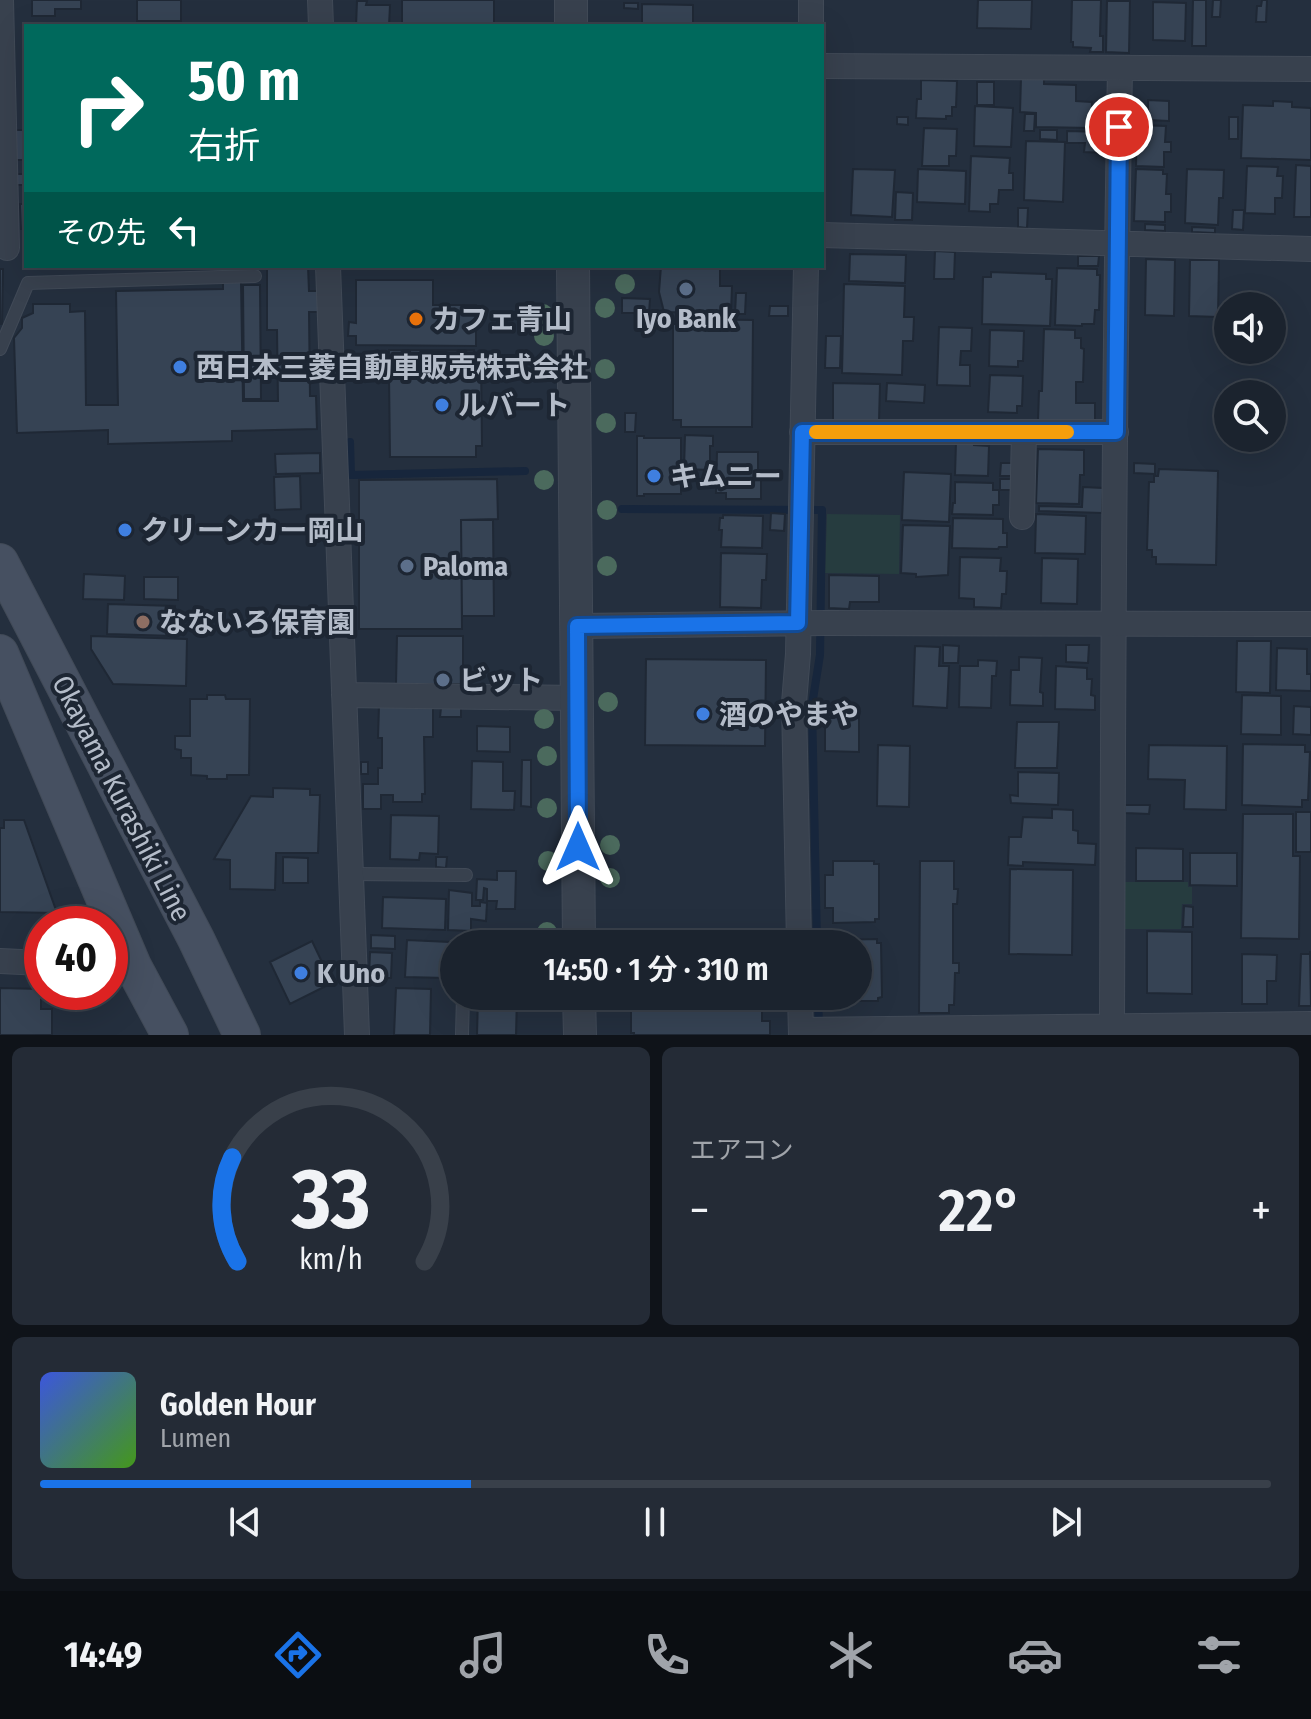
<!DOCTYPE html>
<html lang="ja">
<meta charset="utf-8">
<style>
body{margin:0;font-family:"Fira Sans Condensed","Noto Sans JP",sans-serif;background:#242b36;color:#f1f3f6;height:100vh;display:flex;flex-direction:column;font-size:30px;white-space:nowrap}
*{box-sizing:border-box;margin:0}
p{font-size:26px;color:#a0a4aa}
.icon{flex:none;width:44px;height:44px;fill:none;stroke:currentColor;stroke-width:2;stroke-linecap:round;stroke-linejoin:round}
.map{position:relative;height:1035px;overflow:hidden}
.side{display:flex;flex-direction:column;gap:12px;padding:12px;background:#0f1319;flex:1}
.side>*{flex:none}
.top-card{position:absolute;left:24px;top:24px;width:800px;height:244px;border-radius:0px;box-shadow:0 8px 32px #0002,0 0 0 2px #39404a;background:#00695c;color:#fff;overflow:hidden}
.controls{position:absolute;left:1214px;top:292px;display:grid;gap:16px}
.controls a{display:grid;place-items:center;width:72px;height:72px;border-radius:50%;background:#1b232e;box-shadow:0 8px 32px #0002,0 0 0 2px #39404a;font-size:40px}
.speed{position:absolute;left:24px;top:906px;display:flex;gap:16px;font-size:40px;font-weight:700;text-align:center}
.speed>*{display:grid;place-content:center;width:104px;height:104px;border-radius:50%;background:#1b232e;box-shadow:0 8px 32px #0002,0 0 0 2px #39404a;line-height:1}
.speed .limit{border:12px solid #d22;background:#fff;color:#111}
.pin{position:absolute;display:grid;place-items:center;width:68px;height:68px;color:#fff;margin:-34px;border:4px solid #fff;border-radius:50%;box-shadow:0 2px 8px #0007}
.me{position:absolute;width:88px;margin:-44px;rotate:0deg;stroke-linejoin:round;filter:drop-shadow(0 0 6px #0008)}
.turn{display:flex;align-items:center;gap:28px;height:168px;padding:0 32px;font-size:36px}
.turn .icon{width:104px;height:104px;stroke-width:2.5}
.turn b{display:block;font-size:56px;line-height:68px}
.then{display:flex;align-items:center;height:76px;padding:0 32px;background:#0003;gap:16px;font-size:30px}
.big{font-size:60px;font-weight:600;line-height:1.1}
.side .widget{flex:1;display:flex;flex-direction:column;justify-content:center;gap:12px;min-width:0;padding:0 28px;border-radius:12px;background:#242b36}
.side .dial{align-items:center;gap:0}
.dial svg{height:208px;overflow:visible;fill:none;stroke:#39404a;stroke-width:7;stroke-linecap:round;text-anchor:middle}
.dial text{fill:#f1f3f6;stroke:none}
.song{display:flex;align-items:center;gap:24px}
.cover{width:96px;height:96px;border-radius:12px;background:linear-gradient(135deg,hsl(230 70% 55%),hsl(100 70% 35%))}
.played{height:8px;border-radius:4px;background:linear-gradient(90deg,#1a73e8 35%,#39404a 35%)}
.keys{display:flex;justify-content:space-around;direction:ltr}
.heat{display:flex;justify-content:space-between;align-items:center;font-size:44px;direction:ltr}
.side .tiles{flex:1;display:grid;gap:12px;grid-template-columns:1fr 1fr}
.widget:last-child{grid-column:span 2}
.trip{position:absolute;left:440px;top:930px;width:432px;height:80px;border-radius:40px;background:#1b232e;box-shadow:0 8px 32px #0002,0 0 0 2px #39404a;font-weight:600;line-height:80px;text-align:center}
.menu{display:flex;height:128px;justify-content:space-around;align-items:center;background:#0b0e12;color:#a0a4aa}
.menu .icon{width:56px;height:56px}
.menu .on{color:#1a73e8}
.menu b{font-size:36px;color:#f1f3f6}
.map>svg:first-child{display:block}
.green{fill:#263c3f}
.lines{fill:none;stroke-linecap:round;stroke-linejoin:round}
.stream{stroke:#17263c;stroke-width:8}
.building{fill:#364354;stroke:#1f2835;stroke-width:2}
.service-casing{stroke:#414a57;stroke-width:14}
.minor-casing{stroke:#414a57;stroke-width:26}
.tertiary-casing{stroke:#414a57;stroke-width:34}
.secondary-casing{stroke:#414a57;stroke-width:38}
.service{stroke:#38414e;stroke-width:12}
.minor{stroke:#38414e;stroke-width:24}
.tertiary{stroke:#38414e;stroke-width:32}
.secondary{stroke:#465061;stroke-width:36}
.tree{fill:#4b6a5d}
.route-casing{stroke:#114b97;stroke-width:20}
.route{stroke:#1a73e8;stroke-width:14}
.slow{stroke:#f59e0b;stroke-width:14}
.service-dot{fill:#5c6f8a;stroke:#1d2633;stroke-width:3}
.food-dot{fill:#e8710a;stroke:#1d2633;stroke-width:3}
.shop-dot{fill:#3f7fe0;stroke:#1d2633;stroke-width:3}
.education-dot{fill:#8d6e63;stroke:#1d2633;stroke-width:3}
.labels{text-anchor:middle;stroke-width:8;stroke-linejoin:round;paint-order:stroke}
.poi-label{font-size:28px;font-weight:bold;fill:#b4bcc9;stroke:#1d2633;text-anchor:start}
.street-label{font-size:28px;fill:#b4bcc9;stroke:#1d2633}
</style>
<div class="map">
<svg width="1311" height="1035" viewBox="0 0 1311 1035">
<rect width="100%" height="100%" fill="#242f3e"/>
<path class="green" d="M827,514l73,1 -1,59 -74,-1z
M1125,882h63v5h4v17h-10l-1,25h-56z"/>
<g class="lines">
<path class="stream" d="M350,442l1,33 174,-4
M622,509l200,1 -2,145 -8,50 5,239
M818,996l1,31"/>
</g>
<path class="building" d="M32,0h49v9h-26v7h-23z
M137,0h44v21h-44z
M402,0h92v26h-92z
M978,0h54l-1,29 -54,-1z
M1072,0h29l-1,36h3v16h-13l1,-4 -18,-1v-5h-2z
M1193,0h13v46h-14z
M1213,0h8l-1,17h-8z
M1262,0h5l-1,22h-10l1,-16h4z
M357,1h10l-1,4h24l-1,21h-33z
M1107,1h23l-1,52 -23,-1z
M1153,2l33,1 -1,38 -32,-1z
M624,3h14v6l-14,-1z
M642,4l51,1v21h-51z
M1021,78l23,1v5l32,1v16l16,1v26l-56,-1v-14l-16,-1z
M921,80l36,1 -1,26h-4v9h-6v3l-30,-1 1,-19h4z
M977,82h17v23h-17z
M1148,100l21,1v20l-21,-1z
M1097,101h8v22h-8z
M1273,101l19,1v5l19,1v52l-70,-2 2,-53 30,1z
M975,106l38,2 -2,39 -37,-1z
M1025,114h10l-1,17h-10z
M897,117h11v8l-11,-1z
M1229,117h9v22h-9z
M1137,125l29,1 -1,16h6v10h-7v15l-28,-1z
M924,128l33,1 -1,27h-7v10h-27z
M14,130h12v30h-12z
M1040,130h17v10l-17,-1z
M1067,131l38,1 -1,21 -20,-1 1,-9h-18z
M1026,141l39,1 -2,60 -39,-2z
M971,156l39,2 -1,15h4v17h-14l-1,14h-8v8l-21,-1z
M1296,165l15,1v51h-17z
M1247,166l31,1 -1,9h6l-1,22h-7v16l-30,-1z
M853,169l42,1 -3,47 -41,-2z
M918,169l48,2 -1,33 -48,-2z
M1136,169l27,1v4h4l-1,20h5v18h-6v10l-31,-1z
M1187,169l37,1 -1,28h-4l-1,27 -33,-2z
M16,174h10v11h-10z
M896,192l17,1 -1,27h-17z
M20,204h6v25h-5z
M1018,208h10l-1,20 -9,-1z
M1233,210h11l-1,20 -11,-1z
M1145,224l20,1v6l-20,-1z
M1192,227l23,1v5l-23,-1z
M935,251l20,1 -1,27h-20z
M850,254l56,1 -1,28 -56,-2z
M1078,256h21l-1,10h-20z
M1146,259l29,1 -1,56 -29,-1z
M1190,260h29l-1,57 -29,-1z
M267,266h41l1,25h9v21h-9l1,84h6l1,33 -85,2v10l-124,3v-14l-91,3 -3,-95 8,-10v-10l11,-5v-9h37v8l15,-1 1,94h32l-2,-114 107,-2v-7l18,-1 2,120h35l-1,-71h-10z
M661,266h59v20h12l-1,27 -67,-1 -5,-20z
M1057,268l40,1v6h3l-1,35h-4l-1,14h-12v2l-27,-1z
M0,269h3l-1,55h-2z
M991,272l55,2v5h6l-2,47 -68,-2 1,-47h8z
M356,280h77v25h43v41l-120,-1v-9h-8l1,-14 7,1z
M844,284l61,2 -1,31h10l-1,24h-10l-1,34 -60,-2z
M243,285h17l1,114h-17z
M736,293h10l-1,21h-10z
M622,298l28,1 -1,14h-27z
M770,306h18v10h-19z
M681,319l72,1 -1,107h-71v-7h-8v-96h7z
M939,327l33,1 -1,23h-10l-1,14h10v21l-33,-1z
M1044,329l31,1v8h6v10l3,1 -1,33h-7v21h19v19l-57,-1 1,-30h3z
M990,330l34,1 -1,30h-5v6l-29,-1z
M826,336h15l-1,32h-15z
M389,350h85v10h7l1,86h-6v11h-86l-1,-81h-13v-17h13z
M990,375l33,1 -1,30h-5v7l-29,-1z
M833,383l47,1 -1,37 -46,-1z
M887,383l38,2 -1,18 -38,-2z
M625,413h11l-1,19h-10z
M685,435l28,1v10h-3v24l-26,-1z
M637,436h7v2h37v56h-37v2h-7z
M956,442h18v3l15,1 -1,30 -33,-1z
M1038,449l46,1v25h-4l-1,29 -43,-1z
M717,452h41v26h3v21h-35v-6h-10z
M320,453v20l-44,1 -1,-20z
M1001,463h13l-1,13h-13z
M1134,463l21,1v10l-21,-1z
M1159,469l59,2 -2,94 -60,-1v-7h-4v-7h-5l2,-68h5v-6h4z
M904,472l47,2 -2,48 -47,-2z
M300,476l1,33 -26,1 -1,-33z
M497,479l1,40 -37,1 1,109h-103v-149z
M1000,479h13v11h-13z
M955,482l38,1v7h6v15h-6v10l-41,-1 1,-11h2z
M1083,487l20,1 -1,25 -63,-2v-5l43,1z
M771,513l14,1 -1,17 -14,-1z
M1036,514l50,2 -1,38 -50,-1z
M723,515l40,1 -1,32 -41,-1 1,-17h-3l1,-12h3z
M953,518l50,1v14h4v14h-8l-1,2 -46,-1z
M461,520h32l1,96h-32z
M903,525l47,1 -2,49 -32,2v-3l-15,-1z
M721,553l46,1 -1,26h-4l-1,28 -41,-1z
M960,557l41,1 -1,13h7l-1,23h-4l-1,14 -27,-1v-8l-15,-1z
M1042,558l36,1 -1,45 -36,-1z
M84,574l41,2 -1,24 -41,-1z
M829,575l50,1v26h-29l-1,7 -20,-1z
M144,577h34v23l-34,-1z
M108,604l67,2 -1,6h4v19l-3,-1v6l-68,-2z
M91,636l96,3 -1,47 -73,-2 -22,-35z
M397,636h66v48h-67z
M1237,641h34l-1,52 -34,-1z
M943,645l16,1 -1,17h-15z
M1066,645h23l-1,18 -22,-1z
M915,646l25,1 -1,19h10l-2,42 -34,-2z
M1277,648l30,1v25h4v17l-35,-1z
M1019,657l23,1 -2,34 3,1v13l-33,-1 1,-35h8z
M646,659l120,1 -1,86 -120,-1z
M978,660l19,1 -1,15h-4l-1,32 -32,-1 1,-41h18z
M1056,666l31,2v11h5l-1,16 4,1v14l-40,-1z
M207,695h18l1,4h24l-1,76h-22v4h-20v-3l-16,-1v-17h-10v-8l-6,-1v-13h15v-37h17z
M1242,695l39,1v39l-40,-1z
M379,706h54v31h-9l1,57h-3v8h-29v-7h-12v14h-18v-25h15v-16h4v-30h-4z
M1294,706l17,1v28l-18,-1z
M441,708h20v9h-21z
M832,711l14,1v5h13v35l-34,-1v-33h7z
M1017,722h42l-2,46h-42z
M477,726l33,1v25l-33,-1z
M1243,744l62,1v7h5l-2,48h-6v7l-60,-2z
M878,745l32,1 -1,61 -32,-1z
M1149,745l78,1 -1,64 -42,-1 1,-29 -37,-1z
M522,760h9v47l-10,-1z
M472,761l31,1v29h12l-1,19 -43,-1z
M361,762h7v12h-7z
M1018,772l41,1 -1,32 -47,-2 -1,-8 8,1z
M273,788l37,1v6h10l-2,58h-42l-1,37 -45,-1v-29l-16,-1 37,-63 22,1z
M1125,805h25l-1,9 -24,-1z
M1052,809l21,1v20l5,1v12l18,1 -1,21 -72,-3v4l-15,-1 1,-28h12l2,-20 29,1z
M1296,812h15v40h-15z
M1243,814h50v42h7l-1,83 -58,-1z
M391,815l48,1 -1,38 -18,-1 -1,7 -29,-1z
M4,820h20l33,93 -57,-1v-84h4z
M1136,848l47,1v32h-47z
M1190,853h47v33l-47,-1z
M283,857l25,1v25h-25z
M436,857h11l-1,11 -10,-1z
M833,861h41v3h5v55h-4v3l-42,1v-15h-8v-33h8z
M920,861h34v28h4l-1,15h-4v59h6v10h-4l-1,32h-5v8h-30z
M1010,869l63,1 -1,85 -63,-1z
M497,871h19l-1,38h-19l1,-8h-10v-12l-3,-1 -1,12h-7l1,-21 20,1z
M449,890l23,3v13h8v-4l7,1 -1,18 -15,-2v12l-23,-1z
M383,897l63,2 -1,31 -63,-2z
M1184,906l9,1v20h-10z
M1147,931l45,1v62l-45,-1z
M371,935l24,1v13l-24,-1z
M473,935l59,1v8h-60z
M877,939v4h4l1,54 -4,1v3h-42l-1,-5h23v-52h-23v-4z
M407,940l43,2 -1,12h5v19h-9l1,5 -41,-1z
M312,941l20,42 -42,21 -20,-42z
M1310,951l1,55h-12l2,-52h9z
M370,952l22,1 -1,25h-22z
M1242,954l35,1 -1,26h-9v23h-25z
M0,988l41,1v20h11v26h-52z
M396,988l35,1 -1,46h-36z
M478,996h39l-1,39h-39z
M631,996h131v25h8v14h-136v-2h-3z"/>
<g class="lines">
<g class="service-casing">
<path id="service" d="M0,349l28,-66 227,-7
M350,874l116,1
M462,1035l1,-39"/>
</g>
<g class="minor-casing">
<path id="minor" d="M1,0l6,248
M320,0l1,26
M811,26v-26
M822,66l489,3
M822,235l489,14
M328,266l29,769
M802,432h314
M1022,517l2,-85
M577,626l249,-3 485,1
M344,695l233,3
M799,944l-5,-241 4,-49 8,-388
M0,961l42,2
M800,996l1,39
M1112,1026c1,-319 2,-638 8,-957
M801,1030l510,-6"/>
</g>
<g class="tertiary-casing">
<path id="tertiary" d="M571,0v26
M573,266l6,678
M579,996l1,39"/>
</g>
<g class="secondary-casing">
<path id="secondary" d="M0,562l196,377 46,96
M0,653l133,313 37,69"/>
</g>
<use href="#service" class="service"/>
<use href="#minor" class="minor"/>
<use href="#tertiary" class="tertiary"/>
<use href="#secondary" class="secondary"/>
</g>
<g class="tree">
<circle cx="625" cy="284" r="10"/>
<circle cx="605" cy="308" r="10"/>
<circle cx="543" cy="314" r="10"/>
<circle cx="544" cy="336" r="10"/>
<circle cx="605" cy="369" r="10"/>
<circle cx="606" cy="423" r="10"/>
<circle cx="544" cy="480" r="10"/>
<circle cx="607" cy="510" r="10"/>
<circle cx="607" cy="566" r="10"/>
<circle cx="608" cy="702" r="10"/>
<circle cx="544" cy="719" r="10"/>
<circle cx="547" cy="756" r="10"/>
<circle cx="547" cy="808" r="10"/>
<circle cx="610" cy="845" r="10"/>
<circle cx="548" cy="861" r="10"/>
<circle cx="610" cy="878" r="10"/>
<circle cx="547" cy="932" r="10"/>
</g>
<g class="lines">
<g class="route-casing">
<path id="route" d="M578,847l-1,-221 221,-3 4,-191h314l3,-305"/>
</g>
<use href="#route" class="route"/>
<path class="slow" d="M816,432h251"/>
</g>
<g class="service-dot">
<circle cx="686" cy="289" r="8"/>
<circle cx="407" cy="566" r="8"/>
<circle cx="443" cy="680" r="8"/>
</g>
<circle class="food-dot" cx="416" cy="319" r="8"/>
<g class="shop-dot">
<circle cx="180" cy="367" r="8"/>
<circle cx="442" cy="405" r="8"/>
<circle cx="654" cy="476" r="8"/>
<circle cx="125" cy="530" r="8"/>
<circle cx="703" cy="714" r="8"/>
<circle cx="301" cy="973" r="8"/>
</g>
<circle class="education-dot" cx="143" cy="622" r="8"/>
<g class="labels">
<g class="poi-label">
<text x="686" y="328" text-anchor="middle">Iyo Bank</text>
<text x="432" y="329">カフェ青山</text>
<text x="196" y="377">西日本三菱自動車販売株式会社</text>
<text x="458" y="415">ルバート</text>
<text x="670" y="486">キムニー</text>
<text x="141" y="540">クリーンカー岡山</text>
<text x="423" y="576">Paloma</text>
<text x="159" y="632">なないろ保育園</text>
<text x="459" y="690">ビット</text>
<text x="719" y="724">酒のやまや</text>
<text x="317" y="983">K Uno</text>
</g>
<g class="street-label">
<text transform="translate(122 798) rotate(63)" y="10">Okayama Kurashiki Line</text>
</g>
</g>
</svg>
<div class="controls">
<a><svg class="icon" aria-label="sound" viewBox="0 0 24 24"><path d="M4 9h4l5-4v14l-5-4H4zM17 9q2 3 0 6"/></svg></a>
<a><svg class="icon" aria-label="search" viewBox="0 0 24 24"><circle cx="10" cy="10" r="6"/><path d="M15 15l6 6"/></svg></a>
</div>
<div class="speed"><div class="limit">40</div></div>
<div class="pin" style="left:1119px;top:127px;background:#d93025"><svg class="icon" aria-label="arrive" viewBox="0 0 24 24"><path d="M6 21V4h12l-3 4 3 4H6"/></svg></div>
<svg class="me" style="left:578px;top:847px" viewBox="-20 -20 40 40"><path d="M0-17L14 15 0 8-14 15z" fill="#1a73e8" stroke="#fff" stroke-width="4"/></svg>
<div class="trip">14:50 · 1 分 · 310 m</div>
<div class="top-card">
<div class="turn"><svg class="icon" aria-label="right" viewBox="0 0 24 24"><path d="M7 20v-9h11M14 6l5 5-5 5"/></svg><div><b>50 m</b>右折</div></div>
<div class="then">その先<svg class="icon" aria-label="left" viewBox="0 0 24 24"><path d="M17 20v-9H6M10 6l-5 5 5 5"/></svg></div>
</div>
</div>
<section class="side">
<div class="tiles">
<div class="widget dial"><svg viewBox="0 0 100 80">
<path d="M14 69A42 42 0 1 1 86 69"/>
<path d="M14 69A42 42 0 0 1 12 29" stroke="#1a73e8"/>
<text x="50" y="56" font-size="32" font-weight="700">33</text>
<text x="50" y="72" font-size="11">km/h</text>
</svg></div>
<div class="widget"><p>エアコン</p>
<div class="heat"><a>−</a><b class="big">22°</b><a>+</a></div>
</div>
<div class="widget">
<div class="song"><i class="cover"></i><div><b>Golden Hour</b><p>Lumen</p></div></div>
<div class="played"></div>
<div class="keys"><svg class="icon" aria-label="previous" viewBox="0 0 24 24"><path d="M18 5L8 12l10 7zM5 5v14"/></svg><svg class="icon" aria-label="pause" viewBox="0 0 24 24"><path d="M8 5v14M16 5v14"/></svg><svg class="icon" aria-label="next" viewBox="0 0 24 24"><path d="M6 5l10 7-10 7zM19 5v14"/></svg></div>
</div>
</div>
</section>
<nav class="menu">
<b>14:49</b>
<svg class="icon on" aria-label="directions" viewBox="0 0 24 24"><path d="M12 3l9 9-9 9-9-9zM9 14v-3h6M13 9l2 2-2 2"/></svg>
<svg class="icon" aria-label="music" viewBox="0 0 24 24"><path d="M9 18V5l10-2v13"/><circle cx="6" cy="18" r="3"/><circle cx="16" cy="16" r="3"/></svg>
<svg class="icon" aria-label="phone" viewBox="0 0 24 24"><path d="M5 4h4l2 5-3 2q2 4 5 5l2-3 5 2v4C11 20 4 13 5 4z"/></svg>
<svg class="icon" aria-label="climate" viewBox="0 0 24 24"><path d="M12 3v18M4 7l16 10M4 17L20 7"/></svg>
<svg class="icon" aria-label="car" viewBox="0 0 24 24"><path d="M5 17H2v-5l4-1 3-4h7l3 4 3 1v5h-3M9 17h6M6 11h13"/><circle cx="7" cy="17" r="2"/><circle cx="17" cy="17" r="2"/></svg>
<svg class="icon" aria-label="filters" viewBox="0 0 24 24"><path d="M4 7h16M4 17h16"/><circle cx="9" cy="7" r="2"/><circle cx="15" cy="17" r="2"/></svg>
</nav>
